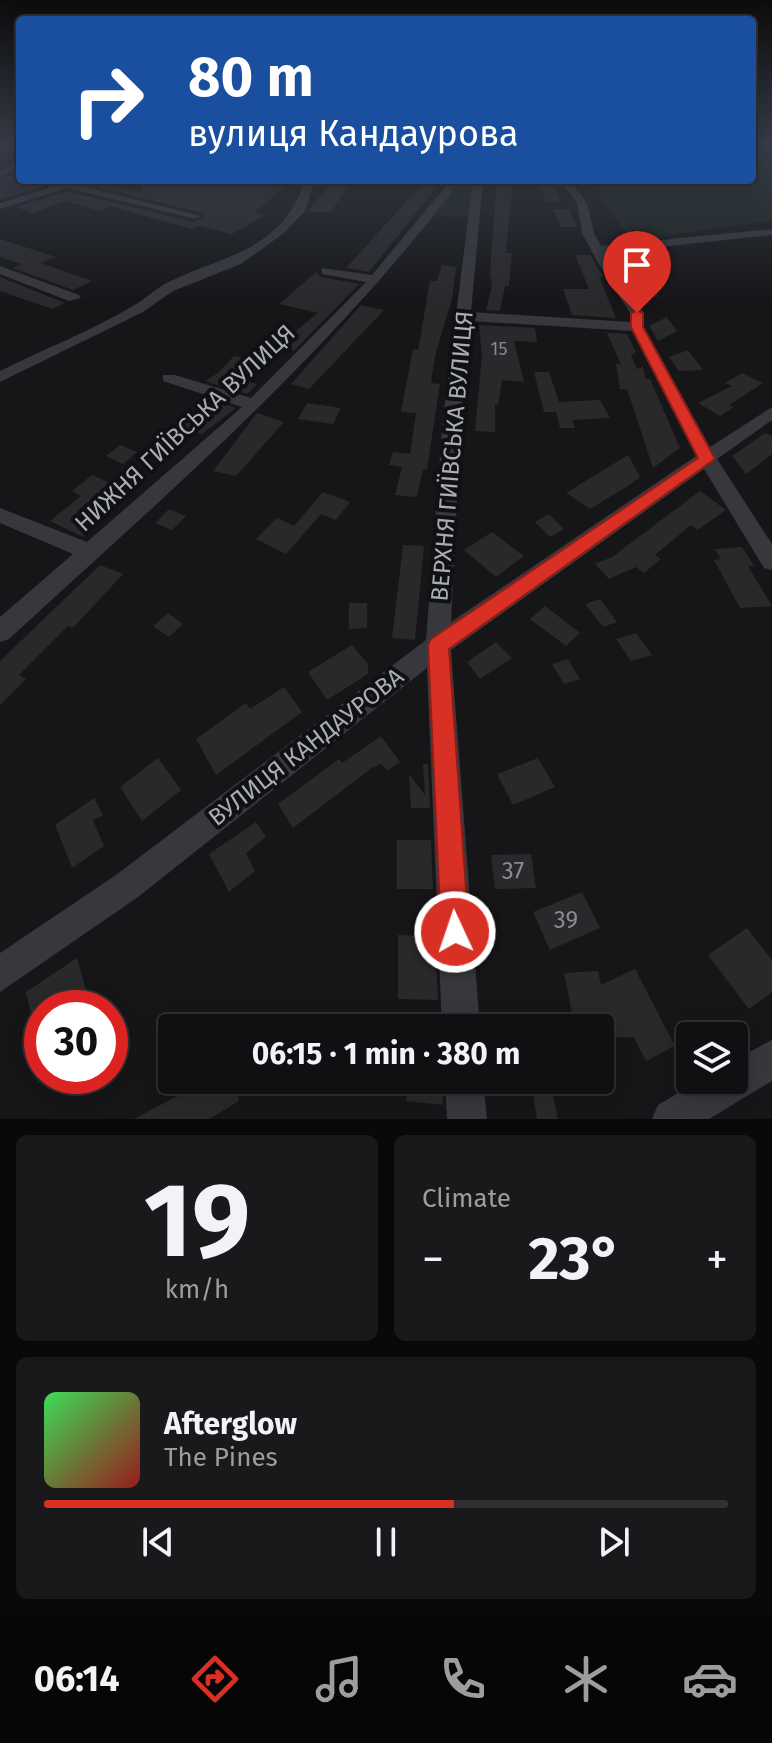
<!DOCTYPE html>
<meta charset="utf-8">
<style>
body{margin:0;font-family:"Fira Sans",sans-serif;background:#19191b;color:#f1f3f6;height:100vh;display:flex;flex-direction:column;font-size:30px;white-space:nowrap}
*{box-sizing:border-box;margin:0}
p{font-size:26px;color:#9c9d9f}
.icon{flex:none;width:44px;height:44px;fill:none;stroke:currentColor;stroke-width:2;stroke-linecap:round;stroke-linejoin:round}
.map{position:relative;height:1119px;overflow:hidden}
.side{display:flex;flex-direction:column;gap:16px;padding:16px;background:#09090a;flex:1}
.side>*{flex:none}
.top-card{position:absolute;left:16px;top:16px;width:740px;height:168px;border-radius:8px;box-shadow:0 4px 20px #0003,0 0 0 2px #303032;background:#1a4fa0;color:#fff;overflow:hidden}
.tools{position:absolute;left:676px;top:1022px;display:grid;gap:16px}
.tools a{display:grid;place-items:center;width:72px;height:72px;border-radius:8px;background:#101012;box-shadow:0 4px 20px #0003,0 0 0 2px #303032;font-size:40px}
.speed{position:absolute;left:24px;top:990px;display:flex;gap:16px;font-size:40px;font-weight:700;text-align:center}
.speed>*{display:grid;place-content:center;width:104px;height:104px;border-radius:50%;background:#101012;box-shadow:0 4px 20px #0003,0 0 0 2px #303032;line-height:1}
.speed .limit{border:12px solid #d22;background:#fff;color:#111}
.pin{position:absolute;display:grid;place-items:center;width:68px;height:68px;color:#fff;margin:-82px -34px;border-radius:50% 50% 50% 0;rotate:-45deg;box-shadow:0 0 8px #0007}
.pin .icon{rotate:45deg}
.me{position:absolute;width:88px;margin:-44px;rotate:357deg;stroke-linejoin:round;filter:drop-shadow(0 0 6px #0008)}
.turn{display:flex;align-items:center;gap:28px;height:168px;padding:0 40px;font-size:36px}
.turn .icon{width:104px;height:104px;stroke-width:2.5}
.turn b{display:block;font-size:56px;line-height:68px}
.big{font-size:60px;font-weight:700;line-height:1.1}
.side .tile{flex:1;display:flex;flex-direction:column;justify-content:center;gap:12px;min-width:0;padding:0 28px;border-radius:12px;background:#19191b}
.side .dial{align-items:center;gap:0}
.dial b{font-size:104px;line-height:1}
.song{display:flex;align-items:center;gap:24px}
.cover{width:96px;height:96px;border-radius:12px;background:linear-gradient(135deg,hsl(130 70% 55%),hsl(0 70% 35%))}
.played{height:8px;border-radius:4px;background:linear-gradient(90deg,#d93025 60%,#303032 60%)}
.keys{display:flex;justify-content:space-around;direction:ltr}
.heat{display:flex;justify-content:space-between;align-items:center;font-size:44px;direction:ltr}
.side .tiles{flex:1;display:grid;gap:16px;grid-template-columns:1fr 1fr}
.tile:last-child{grid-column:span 2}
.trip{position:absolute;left:158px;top:1014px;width:456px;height:80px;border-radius:8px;background:#101012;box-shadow:0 4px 20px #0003,0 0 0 2px #303032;font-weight:700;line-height:80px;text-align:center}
.dock{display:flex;height:128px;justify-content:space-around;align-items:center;background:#060607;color:#9c9d9f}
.dock .icon{width:56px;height:56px}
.dock .active{color:#d93025}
.dock b{font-size:36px;color:#f1f3f6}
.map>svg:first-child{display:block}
.green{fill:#1c231d}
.building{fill:#29292c}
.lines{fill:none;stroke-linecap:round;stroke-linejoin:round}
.minor{fill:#37383d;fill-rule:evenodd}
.route{fill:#d93025;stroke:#8d1f18;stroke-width:2}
.labels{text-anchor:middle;stroke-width:8;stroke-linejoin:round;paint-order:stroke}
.far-number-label{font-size:18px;fill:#888b94}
.street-label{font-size:24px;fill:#a8adb8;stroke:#111113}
.near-number-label{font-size:24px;fill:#888b94}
</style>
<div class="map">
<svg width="772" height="1119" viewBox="0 0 772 1119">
<rect width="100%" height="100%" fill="#161618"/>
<path class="green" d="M752,145h20v75l-4,1 -137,20 -43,-61h164z
M460,180h14l-3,38 -38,-3z"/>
<path class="building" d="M20,169v11h16l10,6 -46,14v-20z
M69,180h19l53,12 1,-12h64l16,6 9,-6h16l37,8 -30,25 11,2 -33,19 -34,-8 -7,3 -81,-23 -11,5 -34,-10 -32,12 -17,-6 51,-16 127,31 10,-5 -2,-4z
M332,180h20l-22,33 -21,-2z
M426,180h16l-73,92 -23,-4z
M497,180h16l-7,73h6l-3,33h-4l-5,25 -14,-1 6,-25 -2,-12z
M537,180l16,1 8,21 -15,-1z
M553,209h16l8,18h-16z
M0,239l56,18 -15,6 51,18 -19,9 -60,-22 8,-4 -21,-7z
M575,255h15l13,21 -3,2 4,11 12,29 -44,-3 -9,-26h26z
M610,255l24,1 25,41 -21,-1z
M442,265l14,2 -4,32 -17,57 -4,27 9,1 -13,85h-4l-6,28 -22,-2 7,-28 -13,-2 4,-13 17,2 6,-41 -15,-1 12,-63 5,1 12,-69h7z
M316,272l5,5 38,7 -65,67 -17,-5 41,-33 -39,-9z
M0,277l65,26 -13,6 -52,-18z
M361,305l23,5 -75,79 -18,-5z
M667,317l10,14 -19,10 -9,-15z
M479,325l56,3 2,14 -23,-1 10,41 -22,-2 -4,25 -3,-1v28l-20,-1 7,-76z
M583,331l44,3 9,18 -5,3 6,14 6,-2 3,12h4l30,69 -27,20 -26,-79h-7l-4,-25h5l-14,-31z
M260,349l20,5 -31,28 8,2 -10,10 -42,-13 13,-8 16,-17 14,4z
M688,350l15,20 -24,1 -10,-14z
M534,372h15l10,30 41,-2 10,18 -38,2 3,8h-15l-4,-16h-12z
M742,373l21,10 -34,22 5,2 -14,9 -22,-13 34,-17 -7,-3z
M214,401l22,7 -34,26 -22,-8z
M307,403l34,5 -8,16 -35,-5z
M257,413l27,9 -48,54 -23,-5z
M765,433l7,3v18l-26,20 -14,-18z
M120,445l17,7 -14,12 -17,-8z
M628,455l12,22 -12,9 -38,23 -24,-16z
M92,475l29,13 -26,21 13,6 -25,22 -33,-16 31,-25 -9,-5z
M700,491l26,19 -29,20 -6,-5 -36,30 6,4 -17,14 -8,-6 -27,12 -14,-15 17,-7z
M323,492l27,10 -14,18 -15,-6 -35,40 -30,-15 21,-21 17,8z
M169,509l17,7 -14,14 -17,-7z
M549,514l15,15 -14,8 -15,-15z
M492,532l32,24 -28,21 -32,-27z
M403,545l21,1 -9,94 -23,-2z
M742,547l12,19h-6l24,40 -32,2 -26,-48 7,-1 -6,-10z
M100,565l23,9 -50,54 -5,-2 -49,49 7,4 -26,26v-44z
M600,599l17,23 -14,5 -18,-23z
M349,603h18v25l-18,1z
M545,606l35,27 -14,13 -36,-27z
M168,613l15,11 -14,13 -16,-11z
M636,633l16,22 -21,6 -15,-22z
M496,642l16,16 -32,21 -13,-17z
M352,645l16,19v10l-41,26 -19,-28z
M568,659l12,20 -16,5 -12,-20z
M284,687l18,25 -86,63 -20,-36 50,-36 4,6z
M381,736l19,26 -13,9 -6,-7 -8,3 -80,61 -15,-24 61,-45 3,4z
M158,758l23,32 -39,31 -22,-34z
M538,758l17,29 -42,18 -16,-31z
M423,764h5l2,44h-19l-2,-34 16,21z
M94,798l9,17 -10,5 11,26 -32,22 -17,-43z
M256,822l10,15 -20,16 9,18 -26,21 -20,-38z
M397,840h34l2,49h-36z
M531,854l5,34 -41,1 -4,-34z
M582,892l18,36 -50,22 -17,-38z
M747,928l25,32v32l-23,17 -41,-54z
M398,935l37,1 3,64 -40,-1z
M77,958l14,50h-49v27h-6l-10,-43z
M635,969l40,77 -29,15 -12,-24 -34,1v-10h-45l-2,-14 19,-1 -8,-40 34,-2 3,14z
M193,1080h43l3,21 -30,18h-75l60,-32z
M407,1080h35l1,25 -37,-4z
M531,1080h19l8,39h-21z"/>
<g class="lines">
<path class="minor" d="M20,158v8l-20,11v-5z
M39,180h18l144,36 -6,3 -128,-31 -67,21v-6l55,-17z
M209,180h19l-5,3z
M305,180h10l-10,31 -21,22 -43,31 -68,27 -30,21 -143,70v-11c44,-22 91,-40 133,-65 11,-6 20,-15 30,-21 59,-31 118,-31 142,-105z
M451,180h10c-130,173 -294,314 -452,459l-9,3v-25l73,-63 -73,-31v-15l87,34 155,-135 -79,-26v-6h12l76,23 115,-116 -44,-8v-6l50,7z
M473,180h10l-12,132 159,10v-9l-32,-50 -16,-30 -5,-30 -18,-23h10l18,23 7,30 7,13 171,-17v6l-167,18 39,60v14l66,120 62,-40v13l-55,39 55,85v26l-8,-2 -60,-99 -253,181 29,378h-38l-15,-360 -289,229 -138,95v-39l116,-78 310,-235 17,-222zM470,321l162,10 64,125 -245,166 10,-204z
M0,266l79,29 2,3 -12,3 -69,-27z
M772,1040v41l-63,38h-57l6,-14 42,-25h34v-20z
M445,1080h38l4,39h-40z"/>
</g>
<linearGradient id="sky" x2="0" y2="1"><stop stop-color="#0c0c0d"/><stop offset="0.48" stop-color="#363c48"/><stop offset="1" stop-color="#363c48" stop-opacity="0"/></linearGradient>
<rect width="772" height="302" fill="url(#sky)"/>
<path class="route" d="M637,310l6,3v14l72,132 -266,190 20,283 -4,10 -10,4 -10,-4 -4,-10 -13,-287 3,-6 267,-181 -67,-131v-14z"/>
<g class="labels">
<g class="far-number-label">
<text x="499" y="355">15</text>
</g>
<g class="street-label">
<text transform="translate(185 428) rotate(-43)" y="8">НИЖНЯ ГИЇВСЬКА ВУЛИЦЯ</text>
<text transform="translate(452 456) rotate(-85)" y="8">ВЕРХНЯ ГИЇВСЬКА ВУЛИЦЯ</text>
<text transform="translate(306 747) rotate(-38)" y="8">ВУЛИЦЯ КАНДАУРОВА</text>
</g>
<g class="near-number-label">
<text x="513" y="879">37</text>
<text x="566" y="928">39</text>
</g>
</g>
</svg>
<div class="tools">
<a><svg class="icon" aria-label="layers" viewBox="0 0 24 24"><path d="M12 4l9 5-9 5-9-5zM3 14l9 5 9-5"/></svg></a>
</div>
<div class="speed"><div class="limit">30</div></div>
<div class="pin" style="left:637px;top:313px;background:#d93025"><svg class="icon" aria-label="arrive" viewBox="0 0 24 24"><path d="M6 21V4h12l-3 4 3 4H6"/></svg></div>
<svg class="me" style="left:455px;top:932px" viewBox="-20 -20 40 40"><circle r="17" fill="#d93025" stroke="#fff" stroke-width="3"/><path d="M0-11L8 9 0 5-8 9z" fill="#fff"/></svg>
<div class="trip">06:15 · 1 min · 380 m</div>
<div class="top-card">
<div class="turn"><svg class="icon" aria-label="right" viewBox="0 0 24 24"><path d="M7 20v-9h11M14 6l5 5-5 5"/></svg><div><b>80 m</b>вулиця Кандаурова</div></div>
</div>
</div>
<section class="side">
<div class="tiles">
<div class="tile dial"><b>19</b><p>km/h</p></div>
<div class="tile"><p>Climate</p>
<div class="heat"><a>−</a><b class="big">23°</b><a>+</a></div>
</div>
<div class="tile">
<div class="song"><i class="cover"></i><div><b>Afterglow</b><p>The Pines</p></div></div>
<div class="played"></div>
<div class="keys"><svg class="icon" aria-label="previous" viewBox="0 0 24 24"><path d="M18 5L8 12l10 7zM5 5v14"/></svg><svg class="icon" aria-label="pause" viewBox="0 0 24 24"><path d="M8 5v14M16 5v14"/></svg><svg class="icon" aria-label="next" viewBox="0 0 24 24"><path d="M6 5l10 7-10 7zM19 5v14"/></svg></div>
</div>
</div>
</section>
<nav class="dock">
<b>06:14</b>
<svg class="icon active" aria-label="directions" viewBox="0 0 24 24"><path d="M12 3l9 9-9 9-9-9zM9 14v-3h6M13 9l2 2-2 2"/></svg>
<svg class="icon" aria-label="music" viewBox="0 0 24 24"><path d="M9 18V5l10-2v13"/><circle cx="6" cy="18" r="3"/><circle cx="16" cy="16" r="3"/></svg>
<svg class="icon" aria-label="phone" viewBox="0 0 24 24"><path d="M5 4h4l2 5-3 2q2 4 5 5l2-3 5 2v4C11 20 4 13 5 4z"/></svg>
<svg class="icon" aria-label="climate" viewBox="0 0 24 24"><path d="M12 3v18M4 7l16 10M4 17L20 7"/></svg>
<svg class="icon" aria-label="car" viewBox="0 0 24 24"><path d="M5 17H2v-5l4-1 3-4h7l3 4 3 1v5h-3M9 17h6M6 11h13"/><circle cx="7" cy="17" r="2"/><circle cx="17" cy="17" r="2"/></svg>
</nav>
